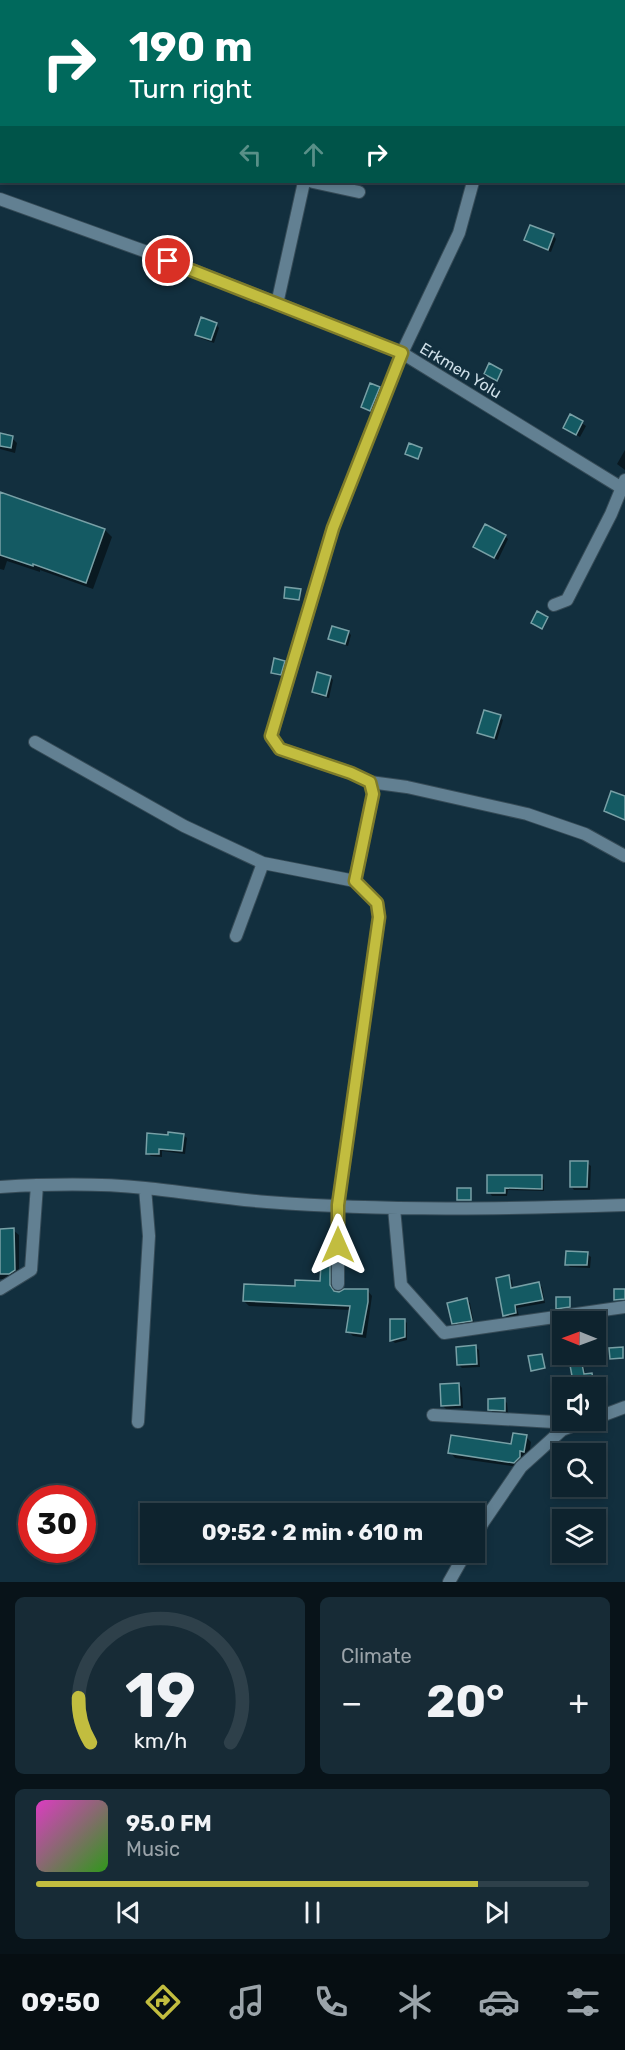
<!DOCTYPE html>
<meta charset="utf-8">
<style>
body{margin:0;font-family:Rubik,sans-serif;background:#172b36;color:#f1f3f6;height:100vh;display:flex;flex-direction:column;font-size:22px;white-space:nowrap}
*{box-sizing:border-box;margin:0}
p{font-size:20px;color:#9ba4aa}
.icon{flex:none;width:33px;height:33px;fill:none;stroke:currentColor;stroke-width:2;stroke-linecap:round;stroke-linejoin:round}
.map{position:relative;height:1582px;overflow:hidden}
.sheet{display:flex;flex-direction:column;gap:15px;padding:15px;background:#081319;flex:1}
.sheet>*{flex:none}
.hud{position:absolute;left:0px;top:0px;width:626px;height:183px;box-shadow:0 3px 9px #0003,0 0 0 2px #2e404a;background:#00695c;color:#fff;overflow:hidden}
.needle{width:39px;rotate:271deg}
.tools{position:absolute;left:552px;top:1311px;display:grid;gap:12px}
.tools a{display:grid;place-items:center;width:54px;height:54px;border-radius:0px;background:#0e232e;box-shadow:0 3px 9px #0003,0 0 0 2px #2e404a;font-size:30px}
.speed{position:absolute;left:18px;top:1485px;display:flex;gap:12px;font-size:30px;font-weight:700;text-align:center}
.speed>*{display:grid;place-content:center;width:78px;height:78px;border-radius:50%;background:#0e232e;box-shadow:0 3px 9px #0003,0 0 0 2px #2e404a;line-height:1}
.speed .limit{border:9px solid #d22;background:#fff;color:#111}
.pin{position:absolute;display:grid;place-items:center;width:51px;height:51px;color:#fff;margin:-26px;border:3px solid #fff;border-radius:50%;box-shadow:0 2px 6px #0007}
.me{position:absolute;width:66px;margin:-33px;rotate:0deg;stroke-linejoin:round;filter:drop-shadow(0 0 4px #0008)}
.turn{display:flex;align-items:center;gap:21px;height:126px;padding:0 30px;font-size:27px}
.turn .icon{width:78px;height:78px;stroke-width:2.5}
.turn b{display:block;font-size:42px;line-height:51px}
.lanes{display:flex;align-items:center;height:57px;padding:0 30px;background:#0003;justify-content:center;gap:30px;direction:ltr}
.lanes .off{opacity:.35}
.big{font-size:45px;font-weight:700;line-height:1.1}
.sheet .card{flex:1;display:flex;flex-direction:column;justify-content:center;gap:9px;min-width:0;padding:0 21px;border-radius:9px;background:#172b36}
.sheet .dial{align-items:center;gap:0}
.dial svg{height:156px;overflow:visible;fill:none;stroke:#2e404a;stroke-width:7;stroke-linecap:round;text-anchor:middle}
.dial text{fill:#f1f3f6;stroke:none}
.song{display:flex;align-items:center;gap:18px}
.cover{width:72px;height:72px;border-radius:9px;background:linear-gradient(135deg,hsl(310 70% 55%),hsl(110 70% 35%))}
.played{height:6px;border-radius:3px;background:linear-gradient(90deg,#c2bd3f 80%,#2e404a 80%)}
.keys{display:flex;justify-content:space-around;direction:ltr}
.heat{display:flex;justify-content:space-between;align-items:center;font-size:33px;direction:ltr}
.sheet .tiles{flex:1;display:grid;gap:15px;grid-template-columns:1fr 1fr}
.card:last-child{grid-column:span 2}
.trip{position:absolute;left:140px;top:1503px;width:345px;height:60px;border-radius:0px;background:#0e232e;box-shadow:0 3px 9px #0003,0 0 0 2px #2e404a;font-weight:700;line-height:60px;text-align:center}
.tabs{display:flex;height:96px;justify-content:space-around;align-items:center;background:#060e12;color:#9ba4aa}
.tabs .icon{width:42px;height:42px}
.tabs .active{color:#c2bd3f}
.tabs b{font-size:27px;color:#f1f3f6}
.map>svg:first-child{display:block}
.shadow{fill:#0007}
.building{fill:#145a63;stroke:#78a0a6;stroke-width:1.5}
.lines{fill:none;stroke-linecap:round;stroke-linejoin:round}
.minor-casing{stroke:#364b57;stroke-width:14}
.tertiary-casing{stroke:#364b57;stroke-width:14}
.minor{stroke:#628092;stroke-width:12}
.tertiary{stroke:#628092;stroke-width:12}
.route-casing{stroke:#7e7b29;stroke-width:15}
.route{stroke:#c2bd3f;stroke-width:10}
.labels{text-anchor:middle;stroke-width:6;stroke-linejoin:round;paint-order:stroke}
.street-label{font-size:16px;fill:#cedfe8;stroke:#122f3e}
</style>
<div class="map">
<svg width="625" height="1582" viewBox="0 0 625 1582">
<rect width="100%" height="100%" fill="#122f3e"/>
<path class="shadow" d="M624,90h1v29h-1z
M553,235l3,4 -5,13 -22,-9 -3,-3z
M216,324l3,4 -5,15 -14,-5 -3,-3z
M379,388l3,4 -9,21 -7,-3 -4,-3z
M571,416l15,10 -6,11 -15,-9z
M0,435l12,3 5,5 -2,10 -15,-4z
M625,450v20l-8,-6z
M0,493l105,37 7,7 -19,52 -53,-19v2l-33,-11 -3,9 -4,-1z
M505,536l3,3 -10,21 -23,-13z
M348,632l3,3 -3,11 -15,-5 -3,-3z
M330,677l3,3 -4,18 -12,-3 -3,-3z
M500,717l3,3 -6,20 -15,-5 -3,-3z
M183,1135l4,3 -2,16 -23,-3v6l-11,-1 -4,-3z
M587,1163l4,3 -1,24h-16l-3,-4z
M541,1177l3,3v11l-36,-1 -1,6h-15l-3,-4z
M0,1230h13l6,5v41l-5,3h-14z
M587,1254l4,3 -1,11 -20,-1 -3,-3z
M329,1267l5,5 1,21 33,-2 4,5 -6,42 -13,-2 -5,-5 3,-21 -102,-4 -5,-5 77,-18z
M508,1277l4,3 1,9 26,-5 3,3 3,16 -28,5 2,8 -11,2 -3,-3z
M467,1300l3,3 4,21 -17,2 -4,-3z
M404,1320l3,3v17l-12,3 -3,-3z
M475,1347l4,3 1,17 -18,1 -3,-3z
M569,1354h12l5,22 6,-1 2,3 1,10h-23l2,-11z
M459,1384l3,4 1,20 -17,1 -3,-3z
M504,1400l3,3 1,10h-15l-3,-4z
M526,1437l5,5 -2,14 -10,11 -64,-9 -5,-6 63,-6z"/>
<path class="building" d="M530,225l24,9 -6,16 -24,-10z
M201,317l16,6 -6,17 -16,-5z
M489,363l13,7 -5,11 -13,-7z
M370,383l10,4 -10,24 -9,-4z
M570,414l13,7 -7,14 -13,-7z
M0,433l13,3 -2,12 -11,-2z
M409,443l13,5 -4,11 -13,-5z
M0,492l105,37 -19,54 -53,-19v2l-33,-11z
M485,524l21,11 -12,23 -21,-11z
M285,587l16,2 -2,11 -15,-2z
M537,611l11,6 -6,12 -11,-6z
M332,626l17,5 -4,13 -17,-5z
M274,658l11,3 -4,14 -10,-2z
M317,672l14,4 -5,20 -14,-4z
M484,710l17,5 -7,23 -17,-5z
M611,791l14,5v24l-21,-9z
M168,1132l16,2 -2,17 -23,-2v5h-13l1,-21 21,2z
M570,1161h18l-1,26h-17z
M487,1175h55v14l-37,-1v5h-18z
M457,1188h14v12h-14z
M14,1228l1,42 -6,4h-9v-45z
M566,1251l22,1 -1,13h-22z
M321,1265l9,1v19l4,6 5,1 5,-3h24v13l-6,32 -16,-2 4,-26 -107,-5 1,-17 51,2v-6l25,1z
M509,1275l2,13 28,-6 4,18 -28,5 1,8 -13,3 -7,-38z
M614,1289h11v10l-11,1z
M556,1297h14v10l-14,2z
M467,1298l5,23 -20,3 -5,-21z
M390,1319h15v18l-15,4z
M476,1345l1,19 -20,1 -1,-18z
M623,1347v11l-13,1 -1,-11z
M542,1354l3,14 -14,3 -3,-15z
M568,1354h12l4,20 8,-1 2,15h-23l-1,-12h2z
M459,1383l1,22 -19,1 -1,-22z
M505,1398v13l-17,-1v-11z
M513,1433l14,2 -3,17 -4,-1v6l-6,6 -66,-10 3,-18 60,9z"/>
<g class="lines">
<g class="minor-casing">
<path id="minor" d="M313,182l46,10
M473,182l-14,51 -57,120 -69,175 -62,209 9,12 71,24 19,9 37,5 120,27 58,20 40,22
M277,304l27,-122
M554,605l13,-5 44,-86 14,-34
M35,742l149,84 79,37 92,18 22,22 2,14 -41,288v79
M355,881l18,-87 -3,-12
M236,936l27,-73
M0,1187c49,-3 97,-4 145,1 41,4 81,11 122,14 119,9 239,7 358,3
M394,1208l7,77 43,48 181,-26
M0,1289l31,-19 6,-85
M433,1415l121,7 8,8
M596,1418l29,-11
M138,1422l11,-186 -4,-48
M474,1538l10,-17 37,-54 41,-37 26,-10
M449,1582l17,-30"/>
</g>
<g class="tertiary-casing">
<path id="tertiary" d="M0,199l147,53 255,101 223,137"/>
</g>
<use href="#minor" class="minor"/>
<use href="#tertiary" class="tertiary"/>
</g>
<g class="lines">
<g class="route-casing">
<path id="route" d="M168,261l234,92 -69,175 -62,208 9,13 71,24 19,9 3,12 -18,87 22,22 2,14 -41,288v40"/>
</g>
<use href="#route" class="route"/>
</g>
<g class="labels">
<g class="street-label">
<text transform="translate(461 370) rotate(31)" y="6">Erkmen Yolu</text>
</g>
</g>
</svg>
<div class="tools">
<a><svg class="needle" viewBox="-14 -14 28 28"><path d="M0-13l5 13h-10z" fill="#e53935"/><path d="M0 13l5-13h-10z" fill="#9ba4aa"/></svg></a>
<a><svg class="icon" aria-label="sound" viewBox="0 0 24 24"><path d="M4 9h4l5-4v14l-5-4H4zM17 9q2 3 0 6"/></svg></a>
<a><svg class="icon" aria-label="search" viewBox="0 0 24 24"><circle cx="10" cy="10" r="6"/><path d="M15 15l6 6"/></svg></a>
<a><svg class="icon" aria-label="layers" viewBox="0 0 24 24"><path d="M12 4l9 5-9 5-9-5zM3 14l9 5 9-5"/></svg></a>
</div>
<div class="speed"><div class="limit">30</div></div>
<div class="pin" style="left:168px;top:261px;background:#d93025"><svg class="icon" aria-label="arrive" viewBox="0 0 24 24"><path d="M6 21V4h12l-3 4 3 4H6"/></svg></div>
<svg class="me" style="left:338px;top:1245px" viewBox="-20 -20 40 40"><path d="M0-17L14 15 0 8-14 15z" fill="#c2bd3f" stroke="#fff" stroke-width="4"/></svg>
<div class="trip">09:52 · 2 min · 610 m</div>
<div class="hud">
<div class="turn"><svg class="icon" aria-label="right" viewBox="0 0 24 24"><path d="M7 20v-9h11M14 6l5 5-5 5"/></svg><div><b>190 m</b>Turn right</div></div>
<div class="lanes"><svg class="icon off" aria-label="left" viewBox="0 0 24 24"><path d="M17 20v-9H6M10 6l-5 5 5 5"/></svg><svg class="icon off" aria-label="ahead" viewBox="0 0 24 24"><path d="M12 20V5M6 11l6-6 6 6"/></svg><svg class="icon" aria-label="right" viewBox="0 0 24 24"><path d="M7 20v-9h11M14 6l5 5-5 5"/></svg></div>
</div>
</div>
<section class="sheet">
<div class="tiles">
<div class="card dial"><svg viewBox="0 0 100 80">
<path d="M14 69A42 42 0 1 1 86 69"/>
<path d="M14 69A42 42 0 0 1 8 46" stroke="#c2bd3f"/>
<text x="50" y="56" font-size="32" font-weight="700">19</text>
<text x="50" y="72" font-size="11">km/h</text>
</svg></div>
<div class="card"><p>Climate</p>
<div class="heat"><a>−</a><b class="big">20°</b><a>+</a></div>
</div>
<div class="card">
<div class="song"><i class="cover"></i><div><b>95.0 FM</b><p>Music</p></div></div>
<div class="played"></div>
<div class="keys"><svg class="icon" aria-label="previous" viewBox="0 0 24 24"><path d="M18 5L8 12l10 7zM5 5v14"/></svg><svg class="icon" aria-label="pause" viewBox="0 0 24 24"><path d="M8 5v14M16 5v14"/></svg><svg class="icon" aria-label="next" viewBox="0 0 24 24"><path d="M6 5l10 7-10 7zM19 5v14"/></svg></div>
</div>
</div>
</section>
<nav class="tabs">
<b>09:50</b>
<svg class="icon active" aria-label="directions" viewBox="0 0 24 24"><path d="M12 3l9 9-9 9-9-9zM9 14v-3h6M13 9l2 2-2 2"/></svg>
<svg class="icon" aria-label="music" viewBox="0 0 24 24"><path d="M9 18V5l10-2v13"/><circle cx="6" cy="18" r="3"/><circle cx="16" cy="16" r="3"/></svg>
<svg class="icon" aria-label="phone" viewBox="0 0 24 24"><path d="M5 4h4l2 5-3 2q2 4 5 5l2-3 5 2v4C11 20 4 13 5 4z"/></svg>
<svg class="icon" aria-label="climate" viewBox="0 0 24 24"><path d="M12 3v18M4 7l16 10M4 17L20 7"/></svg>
<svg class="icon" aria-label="car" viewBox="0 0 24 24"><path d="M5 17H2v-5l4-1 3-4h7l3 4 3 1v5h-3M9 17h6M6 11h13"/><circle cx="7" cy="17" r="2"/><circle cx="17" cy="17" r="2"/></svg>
<svg class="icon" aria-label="filters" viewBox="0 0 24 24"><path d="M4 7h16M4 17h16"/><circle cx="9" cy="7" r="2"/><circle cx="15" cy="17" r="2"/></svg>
</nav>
